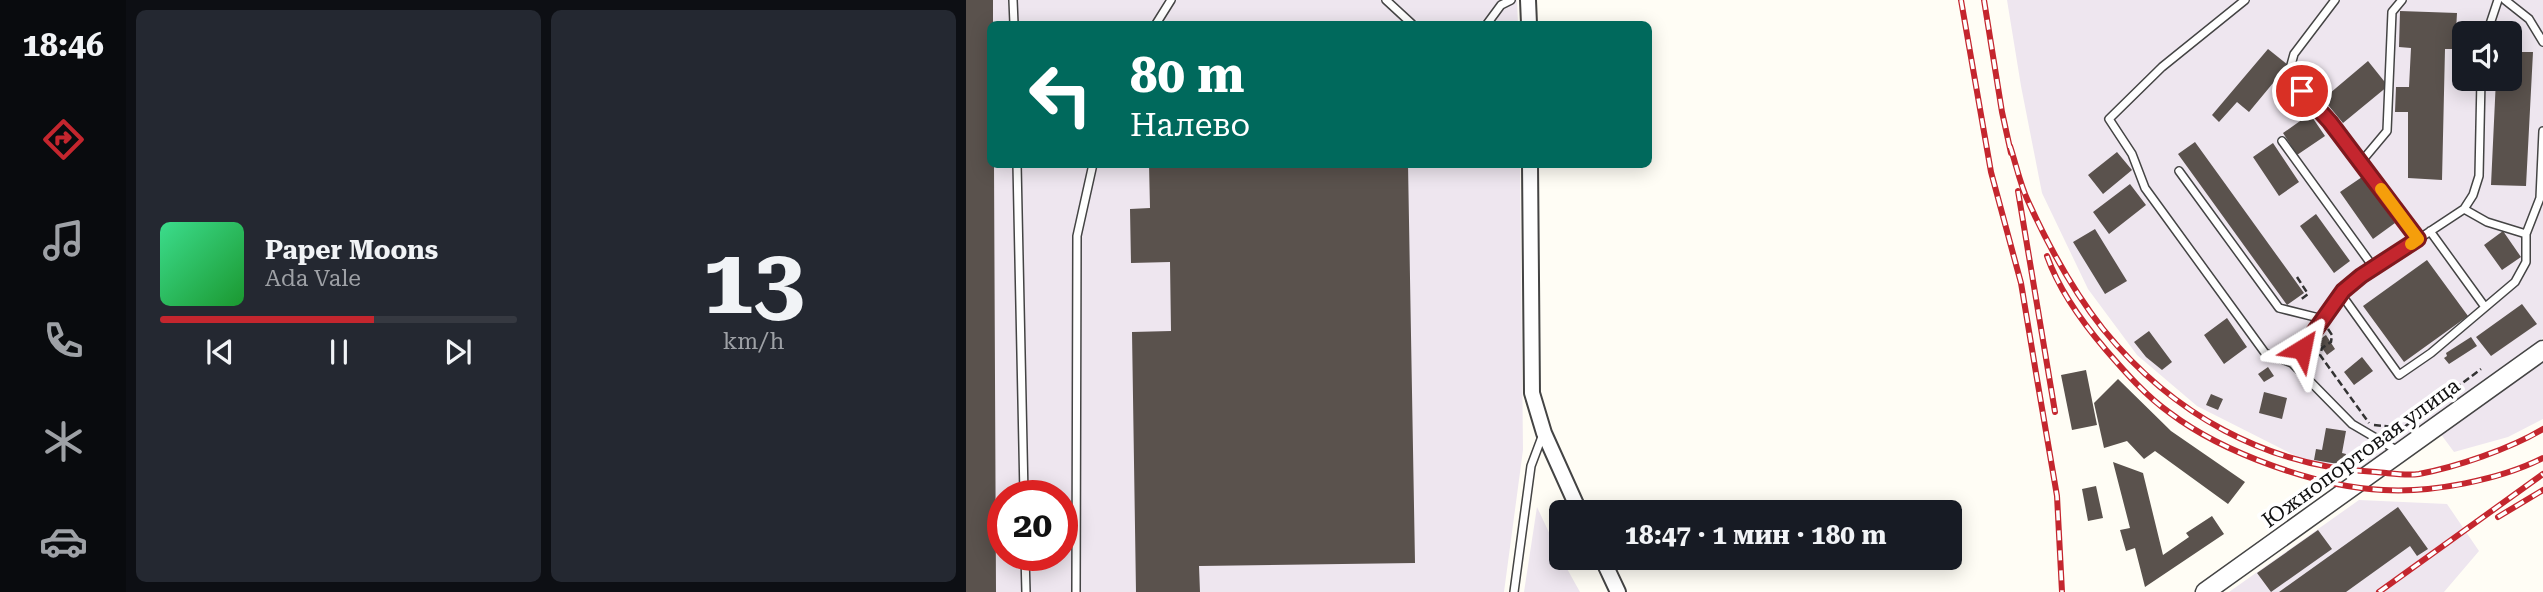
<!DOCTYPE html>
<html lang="ru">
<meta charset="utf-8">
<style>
body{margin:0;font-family:"Roboto Serif",serif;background:#242831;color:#f1f3f6;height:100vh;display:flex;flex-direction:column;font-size:26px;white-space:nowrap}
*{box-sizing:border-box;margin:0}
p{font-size:23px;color:#9ea1a6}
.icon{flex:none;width:38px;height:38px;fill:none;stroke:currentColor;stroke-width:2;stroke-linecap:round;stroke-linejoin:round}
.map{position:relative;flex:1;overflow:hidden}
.details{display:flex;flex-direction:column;gap:10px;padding:10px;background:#0d0f14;width:840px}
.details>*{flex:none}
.top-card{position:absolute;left:21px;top:21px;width:665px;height:147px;border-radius:10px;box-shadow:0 4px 18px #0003;background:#00695c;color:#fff;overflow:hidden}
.controls{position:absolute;left:1486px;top:21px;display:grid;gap:14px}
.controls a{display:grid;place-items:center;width:70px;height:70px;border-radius:10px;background:#171b24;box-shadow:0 4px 18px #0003;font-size:35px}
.speed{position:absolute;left:21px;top:480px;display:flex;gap:14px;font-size:35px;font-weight:700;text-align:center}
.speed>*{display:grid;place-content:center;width:91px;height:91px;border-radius:50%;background:#171b24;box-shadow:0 4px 18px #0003;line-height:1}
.speed .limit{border:10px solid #d22;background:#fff;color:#111}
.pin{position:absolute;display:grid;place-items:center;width:60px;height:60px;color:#fff;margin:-30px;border:4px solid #fff;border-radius:50%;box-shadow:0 2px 7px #0007}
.me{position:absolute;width:77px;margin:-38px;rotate:35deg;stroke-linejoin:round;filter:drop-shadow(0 0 5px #0008)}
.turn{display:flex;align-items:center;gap:24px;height:147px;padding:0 28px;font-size:32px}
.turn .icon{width:91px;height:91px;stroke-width:2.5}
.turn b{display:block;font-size:49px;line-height:60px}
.details .tile{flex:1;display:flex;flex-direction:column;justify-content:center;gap:10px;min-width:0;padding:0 24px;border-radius:10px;background:#242831}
.details .dial{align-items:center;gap:0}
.dial b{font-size:91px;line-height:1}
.song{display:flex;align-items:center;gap:21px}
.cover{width:84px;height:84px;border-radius:10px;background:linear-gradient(135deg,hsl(150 70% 55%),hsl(130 70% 35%))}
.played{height:7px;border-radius:4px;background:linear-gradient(90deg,#c4262e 60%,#363941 60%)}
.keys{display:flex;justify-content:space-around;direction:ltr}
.details .tiles{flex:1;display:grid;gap:10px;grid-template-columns:repeat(2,1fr)}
.trip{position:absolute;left:583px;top:500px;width:413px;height:70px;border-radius:10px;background:#171b24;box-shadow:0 4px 18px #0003;font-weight:700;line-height:70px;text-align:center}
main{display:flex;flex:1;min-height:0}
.menu{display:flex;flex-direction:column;width:126px;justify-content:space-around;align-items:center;background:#090b0e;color:#9ea1a6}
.menu .icon{width:49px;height:49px}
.menu .selected{color:#c4262e}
.menu b{font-size:32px;color:#f1f3f6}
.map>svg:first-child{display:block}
.industrial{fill:#eee6ef;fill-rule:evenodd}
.building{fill:#5a524d}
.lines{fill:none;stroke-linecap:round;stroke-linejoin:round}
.service-casing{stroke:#444;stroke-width:10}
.minor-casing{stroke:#444;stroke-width:18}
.tertiary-casing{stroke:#444;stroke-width:21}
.path{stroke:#333;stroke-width:2.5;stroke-dasharray:7 3.5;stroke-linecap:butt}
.service{stroke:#fff;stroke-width:7}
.minor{stroke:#fff;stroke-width:14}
.tertiary{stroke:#fff;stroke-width:18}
.rail-casing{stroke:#c4262e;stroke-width:6}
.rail{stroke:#fff;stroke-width:3.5;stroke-dasharray:10;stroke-linecap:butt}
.route-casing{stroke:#7f191e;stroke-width:18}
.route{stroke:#c4262e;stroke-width:12}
.slow{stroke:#f59e0b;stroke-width:12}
.labels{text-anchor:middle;stroke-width:7;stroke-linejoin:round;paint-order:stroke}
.street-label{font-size:21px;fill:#111;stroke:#fff}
</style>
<main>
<nav class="menu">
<b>18:46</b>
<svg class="icon selected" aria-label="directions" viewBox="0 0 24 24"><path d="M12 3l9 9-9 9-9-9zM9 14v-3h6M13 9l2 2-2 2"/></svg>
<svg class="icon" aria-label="music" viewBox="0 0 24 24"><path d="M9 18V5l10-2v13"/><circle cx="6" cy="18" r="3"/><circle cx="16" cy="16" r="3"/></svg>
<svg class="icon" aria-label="phone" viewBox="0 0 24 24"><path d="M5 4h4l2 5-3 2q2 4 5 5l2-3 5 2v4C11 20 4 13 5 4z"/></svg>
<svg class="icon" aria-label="climate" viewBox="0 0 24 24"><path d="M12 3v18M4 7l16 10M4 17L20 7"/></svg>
<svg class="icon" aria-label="car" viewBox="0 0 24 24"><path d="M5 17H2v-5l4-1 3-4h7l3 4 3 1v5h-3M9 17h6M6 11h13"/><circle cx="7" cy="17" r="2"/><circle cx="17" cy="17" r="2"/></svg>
</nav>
<section class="details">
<div class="tiles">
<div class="tile">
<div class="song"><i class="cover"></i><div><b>Paper Moons</b><p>Ada Vale</p></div></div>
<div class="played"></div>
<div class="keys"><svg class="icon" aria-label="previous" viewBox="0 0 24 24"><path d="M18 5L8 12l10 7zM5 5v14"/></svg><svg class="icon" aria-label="pause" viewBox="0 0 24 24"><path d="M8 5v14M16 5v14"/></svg><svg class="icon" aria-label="next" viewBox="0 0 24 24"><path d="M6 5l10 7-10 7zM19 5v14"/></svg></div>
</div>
<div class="tile dial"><b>13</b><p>km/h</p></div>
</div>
</section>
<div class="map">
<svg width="1577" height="592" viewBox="0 0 1577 592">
<rect width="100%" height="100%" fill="#fffdf5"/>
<path class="industrial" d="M0,0h551l1,24h-528v140l530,1 3,285 -19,142h-538zM37,495h59v60h-59z
M1041,0h536v338l-180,132 -61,-11 -105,-53 -60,-51 -49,-66 -46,-96 -21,-107zM1498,33h46v46h-46z
M1577,360v59l-35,18 -54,15 -14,-19z
M1393,500l88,4 32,47 -35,41h-215z
M571,507l24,51 19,34h-56z"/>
<path class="building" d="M0,0h27v24h-3v140h4l2,428h-30z
M1434,11l57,2 -2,36h-10l-3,131 -34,-2v-66h-13l1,-25h13l2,-39 -12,-1z
M1302,49l20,16 -39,47 -12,-10 -18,20 -7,-7z
M1544,52h23l-7,134 -35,-1 5,-106h14z
M1402,61l20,25 -45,37 -20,-24z
M1344,114l15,22 -28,19 -14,-22z
M1229,142l109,151 -17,12 -109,-151z
M1307,143l26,39 -20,14 -26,-39z
M1151,152l15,18 -29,24 -15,-19z
M183,164h259l7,399 -216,3 1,26h-64l-4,-260 39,-1 -1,-69 -39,1 -1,-54 20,-1z
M1396,177l33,46 -22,16 -33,-47z
M1164,184l16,21 -37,29 -16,-22z
M1350,214l34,47 -16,12 -34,-47z
M1129,229l32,52 -22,13 -32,-52z
M1537,231l18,26 -19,13 -18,-25z
M1461,260l41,56 -64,46 -41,-56z
M1556,304l15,20 -46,32 -15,-19z
M1261,318l20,29 -23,17 -20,-29z
M1183,331l23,31 -10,8 -16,-13 -12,-15z
M1360,335l9,14 -8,6 -10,-14z
M1505,337l6,9 -28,18 -5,-6 3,-2 -1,-3z
M1396,357l11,14 -19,14 -10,-13z
M1302,367l6,9 -10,6 -6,-8z
M1120,370l11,55 -25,5 -11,-55z
M1152,379l53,52 74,51 -17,22 -73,-53 -11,8 -17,-18 -23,7 -10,-45z
M1298,392l23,6 -5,21 -23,-6z
M1245,394l12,5 -5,11 -12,-5z
M1360,428l20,3 -4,22 4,1 -2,11 -30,-5 2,-11 6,1z
M1147,462l30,11 20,82 26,-18 -3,-4 26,-17 12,18 -79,53 -10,-39 -9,3 -6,-21 10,-2z
M1130,486l7,32 -15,3 -6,-32z
M1432,507l30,42 -11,7 -7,-10 -64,46h-67z
M1352,530l14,19 -61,43 -14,-19z"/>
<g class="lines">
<g class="service-casing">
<path id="service" d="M47,0l1,24
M420,0l26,24
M1279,0l-83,67 -53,52 23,35 13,34 120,165 27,10
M1369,0l-41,54 -6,22 42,46 88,117
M1539,0l24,19 14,23
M190,24l15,-24
M521,24l14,-19 10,-5
M1521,33l11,-33
M1316,141l92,127
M1395,162l26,-31 5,-119 10,-12
M51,164l7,331
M1213,171l100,137 44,11
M1498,209l23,13 39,12
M1464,231l55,76
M1375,294l58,81 32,-22 84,-71 11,-20v-28l14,-36 3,-67
M1432,451l-46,-27 -60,-61 51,-72 18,-14 103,-68 9,-14 6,-19 2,-97
M59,555l1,37
M110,592l1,-356 16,-72
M548,592l17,-126 12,-32"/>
</g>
<g class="minor-casing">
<path id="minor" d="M562,0l1,24
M564,164l2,229 12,40 36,80
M636,558l16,34"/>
</g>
<g class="tertiary-casing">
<path id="tertiary" d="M1239,592l338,-242"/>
</g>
<path class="path" d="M1331,277l11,17 -8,6
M1362,329l4,6 -1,7 -9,6 -2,7 49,68
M1408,425l29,3 78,-59
M1427,438l10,-10"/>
<use href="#service" class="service"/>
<use href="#minor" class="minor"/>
<use href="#tertiary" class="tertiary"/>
<g class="rail-casing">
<path id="rail" d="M995,0l30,172 30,111 16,96 20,117 5,96
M1018,0l18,112 9,41
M1044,146c6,18 10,38 18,55 20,44 45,90 75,128 69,85 164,138 273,143 14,1 29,4 43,2 37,-7 91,-25 124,-45
M1052,191l37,221
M1081,256c12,34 35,66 59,94 19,22 40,46 64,63 53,40 147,74 213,77 48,3 117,-10 160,-32
M1532,517l45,-27
M1413,592l164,-118"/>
</g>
<use href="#rail" class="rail"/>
</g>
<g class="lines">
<g class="route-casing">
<path id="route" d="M1336,349l41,-58 18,-15 57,-37 -88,-117 -28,-31"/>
</g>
<use href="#route" class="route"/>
<path class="slow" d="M1415,189l37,50 -7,5"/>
</g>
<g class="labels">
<g class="street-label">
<text transform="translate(1395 453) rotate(-36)" y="7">Южнопортовая улица</text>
</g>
</g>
</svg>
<div class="controls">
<a><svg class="icon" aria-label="sound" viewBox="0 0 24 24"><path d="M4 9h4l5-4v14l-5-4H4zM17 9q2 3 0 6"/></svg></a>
</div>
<div class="speed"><div class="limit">20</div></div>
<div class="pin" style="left:1336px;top:91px;background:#d93025"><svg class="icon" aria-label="arrive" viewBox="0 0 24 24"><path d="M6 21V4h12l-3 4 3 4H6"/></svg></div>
<svg class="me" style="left:1336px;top:349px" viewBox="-20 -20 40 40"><path d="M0-17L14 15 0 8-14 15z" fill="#c4262e" stroke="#fff" stroke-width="4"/></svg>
<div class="trip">18:47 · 1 мин · 180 m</div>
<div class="top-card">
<div class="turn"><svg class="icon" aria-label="left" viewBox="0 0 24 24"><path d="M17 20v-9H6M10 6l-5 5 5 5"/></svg><div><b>80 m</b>Налево</div></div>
</div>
</div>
</main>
